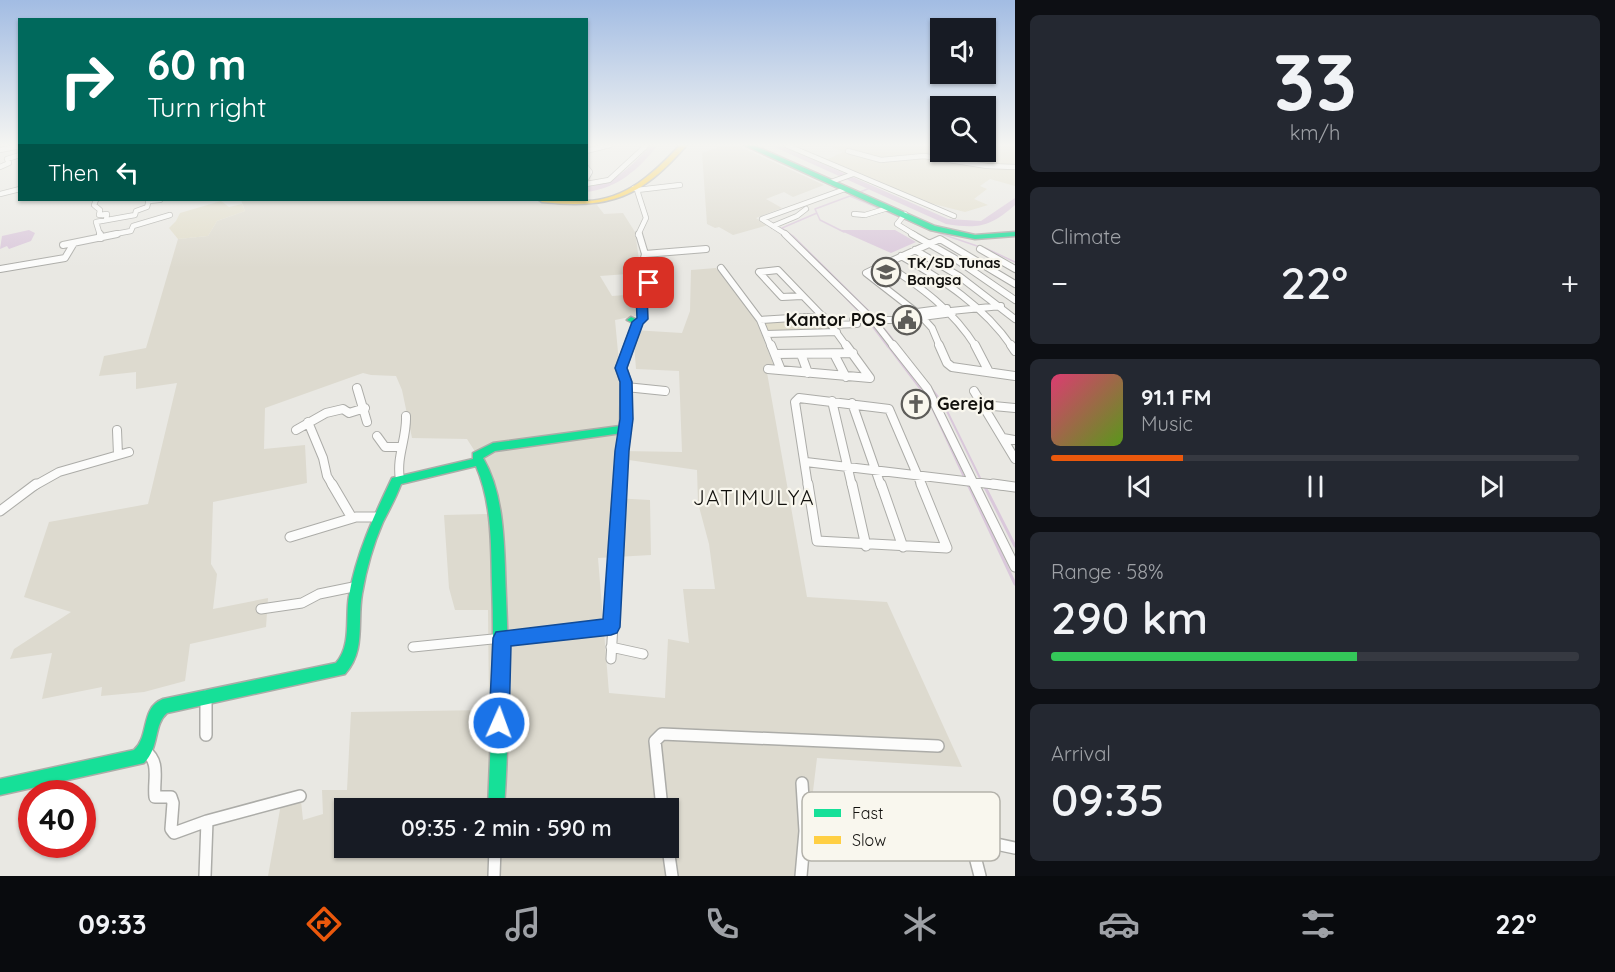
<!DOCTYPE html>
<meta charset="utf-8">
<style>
body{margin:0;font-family:Quicksand,sans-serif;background:#242831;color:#f1f3f6;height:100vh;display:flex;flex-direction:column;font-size:22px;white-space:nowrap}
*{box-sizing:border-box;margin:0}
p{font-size:20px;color:#9ea1a6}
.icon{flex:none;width:33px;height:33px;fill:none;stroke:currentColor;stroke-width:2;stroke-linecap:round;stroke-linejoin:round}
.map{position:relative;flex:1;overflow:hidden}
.sheet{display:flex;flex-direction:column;gap:15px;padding:15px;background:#0d0f14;width:600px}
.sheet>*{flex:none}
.hud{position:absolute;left:18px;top:18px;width:570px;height:183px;border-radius:0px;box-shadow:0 2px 4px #0004;background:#00695c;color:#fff;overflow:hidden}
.controls{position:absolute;left:930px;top:18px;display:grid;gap:12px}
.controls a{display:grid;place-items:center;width:66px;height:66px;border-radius:0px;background:#171b24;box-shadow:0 2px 4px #0004;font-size:30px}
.speed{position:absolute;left:18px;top:780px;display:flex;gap:12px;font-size:30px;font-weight:700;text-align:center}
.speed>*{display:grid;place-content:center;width:78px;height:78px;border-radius:50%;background:#171b24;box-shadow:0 2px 4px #0004;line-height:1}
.speed .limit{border:9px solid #d22;background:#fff;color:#111}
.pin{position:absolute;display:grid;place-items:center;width:51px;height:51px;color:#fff;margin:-26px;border-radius:12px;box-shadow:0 3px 9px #0006}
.me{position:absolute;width:66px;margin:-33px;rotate:2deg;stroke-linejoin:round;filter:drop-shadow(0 0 4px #0008)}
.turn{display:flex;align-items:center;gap:21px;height:126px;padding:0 30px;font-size:27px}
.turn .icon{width:78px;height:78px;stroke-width:2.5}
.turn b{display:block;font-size:42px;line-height:51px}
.then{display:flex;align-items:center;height:57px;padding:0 30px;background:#0003;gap:12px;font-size:22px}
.big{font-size:45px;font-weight:600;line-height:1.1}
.sheet .card{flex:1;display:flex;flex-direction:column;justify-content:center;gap:9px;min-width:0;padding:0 21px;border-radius:9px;background:#242831}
.sheet .dial{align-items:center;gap:0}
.dial b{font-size:78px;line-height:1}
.song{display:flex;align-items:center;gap:18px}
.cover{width:72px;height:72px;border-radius:9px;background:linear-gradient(135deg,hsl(340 70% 55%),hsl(90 70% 35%))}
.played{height:6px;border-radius:3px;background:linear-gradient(90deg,#ea580c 25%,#363941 25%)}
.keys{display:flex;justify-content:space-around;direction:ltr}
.heat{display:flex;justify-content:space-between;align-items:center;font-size:33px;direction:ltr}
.charge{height:9px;border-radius:4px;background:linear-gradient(90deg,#34c759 58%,#363941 0)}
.trip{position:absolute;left:334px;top:798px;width:345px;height:60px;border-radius:0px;background:#171b24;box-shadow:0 2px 4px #0004;font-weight:600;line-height:60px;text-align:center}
.menu{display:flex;height:96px;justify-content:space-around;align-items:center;background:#090b0e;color:#9ea1a6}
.menu .icon{width:42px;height:42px}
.menu .active{color:#ea580c}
.menu b{font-size:27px;color:#f1f3f6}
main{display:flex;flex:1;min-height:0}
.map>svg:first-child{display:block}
.built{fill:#dddacf;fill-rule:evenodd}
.green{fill:#e1ddcb}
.water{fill:#dac8db}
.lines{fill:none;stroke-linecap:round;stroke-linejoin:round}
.stream-far2{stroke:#dac8db;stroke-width:1.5}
.stream-far1{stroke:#dac8db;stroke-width:2}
.stream{stroke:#dac8db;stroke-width:3}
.river{fill:#dac8db;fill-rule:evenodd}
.street-far4-casing{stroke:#acaca8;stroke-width:6}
.street-far3-casing{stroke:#acaca8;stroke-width:8}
.street-far2-casing{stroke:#acaca8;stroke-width:10}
.street-far1-casing{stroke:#acaca8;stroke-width:11}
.street-casing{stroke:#acaca8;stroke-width:14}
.fast-casing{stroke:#acaca8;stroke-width:3}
.slow-casing{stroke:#acaca8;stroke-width:3}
.street-far4{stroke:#fcfcfb;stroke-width:4.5}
.street-far3{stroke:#fcfcfb;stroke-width:6}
.street-far2{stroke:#fcfcfb;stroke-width:8}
.street-far1{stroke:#fcfcfb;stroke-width:9}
.street{stroke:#fcfcfb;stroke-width:11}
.fast{fill:#16e098;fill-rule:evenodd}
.slow{fill:#ffcf43;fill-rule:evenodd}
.route{fill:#1a73e8;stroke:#114b97;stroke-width:1.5}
.labels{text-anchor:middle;stroke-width:4.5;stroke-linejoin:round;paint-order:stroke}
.far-poi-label{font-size:15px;font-weight:bold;fill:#12110e;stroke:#f9f7ee;text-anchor:start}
.poi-label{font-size:18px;font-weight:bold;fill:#12110e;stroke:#f9f7ee;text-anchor:end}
.quarter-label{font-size:21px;letter-spacing:1.5px;fill:#12110e;stroke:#f9f7ee}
.key{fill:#f9f7ee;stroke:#b4b2ab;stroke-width:1.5}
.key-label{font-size:16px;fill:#12110e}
</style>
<main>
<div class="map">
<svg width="1015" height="876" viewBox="0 0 1015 876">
<rect width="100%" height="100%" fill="#e9e8e3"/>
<path class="built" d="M725,145h11l88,40 -31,12 -9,-5 -18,7 16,9 -26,10 12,7 -35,10 -14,-8 -4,1 -8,-4 -5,-71z
M241,200h294l19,5h43l7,9 19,-1 12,19 6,41 -41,3 12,20 25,-2 3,21 -25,5 7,75 -9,103 37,2 1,55 -53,3 11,135 56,5 3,-59 21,4 -6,-54h32l-6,-45 -11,-41 -1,-33 -75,-11v-8l60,1 -3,-81 -43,-2 -3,-39 49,3 8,-22 1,-41 25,-2 40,52 18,46 -8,1 41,230 80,5 75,165 -145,-9 -14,116 -2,2h-533l13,-72 20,-3 2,19 20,-6 -1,-24h25l4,-78 138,-2 -1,-100h-33l-6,-22 -5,-73 43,-1 2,-19 -8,-34 -14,-22 -55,-1 -10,-48 -6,-14 -25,-1 -8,-2 -98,35 -1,41 41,-4 2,38 -94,19 -2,62 6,10 -4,35 55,-11 -2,29 -76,17 -5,37 -41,11 -43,4 1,-9 -60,12 10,-46 -42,6 4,-10 57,-37 -47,-15 25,-75 99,-18 29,-121 -41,6v-17l-37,4 5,-20 42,-8 32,-109 30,-3 9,-15 28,-10zM345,808h324v40h-324z"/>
<path class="green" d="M827,145h113v7h46v-7h29v41l-25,-7 -10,7 7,3 -13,10 14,6 -23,7 -59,-15 -80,-37 17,-8z
M221,201l8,6 13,-3 3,7 -28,10 -9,15 -30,3 -9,-11 7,-7 4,-8z
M826,320l6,10 -63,2 -5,-10z"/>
<path class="water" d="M29,230l6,3 -4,8 -22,8 -2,-3 -7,3 2,-13z
M839,230h56l21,12 -25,11z"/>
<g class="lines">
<path class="stream-far2" d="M870,188l-20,8 80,34 50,17
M817,213l-35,15 11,8 82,81
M844,232l-24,-12 -5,-11 35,-13
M985,248l30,14
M831,283l34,35
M869,322l19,25
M879,322l20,25"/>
<path class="stream-far1" d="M887,345l41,54 36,78
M897,345l46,58 38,77
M967,483l1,3"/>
<path class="stream" d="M968,484l47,100
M984,485l31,61"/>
<path class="river" d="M651,145h7c-19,24 -41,44 -72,47v-5c28,-3 47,-22 65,-42z
M770,145h10l168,74 33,2 34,-23v7c-25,22 -37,24 -69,19z"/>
<g class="street-far4-casing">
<path id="street-far4" d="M786,145l168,71
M0,150l20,-4
M586,151l24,-6
M848,151l33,9 43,-4 63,10 28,1
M0,167l9,-4 -2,-4 13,-4
M586,167l4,5 -4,7
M831,182l22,-8
M586,184l23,-4 38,-35
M634,188l3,2 9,28 -8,17
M637,190l43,-5
M0,194l20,-5
M96,200l-2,5 6,5 -1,5 8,-1 -1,6
M148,201l12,-1
M854,214l11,1 23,-7
M905,214l-8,10 18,11
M762,219l25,16
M762,219l83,-30
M773,226l24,-10 9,-7
M100,235l-4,-13 39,-7 1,-4 11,-4 2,-7
M110,235l21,-4 2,-5 37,-11"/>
</g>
<g class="street-far3-casing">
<path id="street-far3" d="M100,234l1,4
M785,234l88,86 21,27
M912,234l42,24 61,42
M63,245l54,-11
M980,249l35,20
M915,250l44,26 56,43
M645,254l61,-5
M901,256c42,24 83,50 111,91
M885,264l-19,9 54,42
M721,268l39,52 11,27
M0,269l65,-11 9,-15
M802,296l-20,1 -23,-25 19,-2 53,55 16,22
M951,311l50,-5
M917,312l30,-4
M922,317l31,-4
M760,320l63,-4
M638,322l5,-5 -1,-24 7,-10 -8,-13 4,-16 -6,-20
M853,323v-3h43l24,-5 12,13 8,19
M831,325l26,-1
M766,334l71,-2
M976,347c-23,-37 -55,-60 -91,-83l55,-25 75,45"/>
</g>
<g class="street-far2-casing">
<path id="street-far2" d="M771,345l10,25
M893,345l34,43 48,98
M939,345l8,18 5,4 63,9
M975,345l14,27
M1011,345l4,6
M775,354l78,-1
M801,354l7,19
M834,354l12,23
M768,369l102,9 -24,-33
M626,387l39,4
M357,388l10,34
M974,391l41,68
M832,401l20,85
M852,403l29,83
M983,405l32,3
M308,422l15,36 4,18 6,10
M117,430l1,25
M296,430l30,-17 17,-4 6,4 16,-5
M377,436l8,11h17
M1003,438l12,2
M806,462l200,24
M400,479c-4,-22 7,-41 6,-63
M34,486l25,-14 70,-20
M621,486l4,-57
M808,486l-13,-84 4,-4 90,11 33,77"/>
</g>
<g class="street-far1-casing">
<path id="street-far1" d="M332,484l20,34
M808,484l9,57 130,7 -26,-64
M852,484l14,62
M881,484l22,63
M974,484l41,83
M993,484l22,3
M0,511l36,-27
M290,537l66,-20h24
M261,609l41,-6 17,-9 39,-8
M413,647l198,-20
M611,647l32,7
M611,659l10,-175"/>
</g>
<g class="street-casing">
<path id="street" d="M206,696v39
M145,751c16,11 8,29 10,46h16l2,6 -2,26 3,4 33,-12 93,-25
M662,808l-7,-67 7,-7 276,12
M668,848l4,28
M205,876l2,-55
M494,876l1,-28
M801,876l4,-45 -3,-48
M980,876l-7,-27 3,-6 6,-2 33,7"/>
</g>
<g class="fast-casing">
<path id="fast" d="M744,145h9l182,81 40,9 40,-3v4l-40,3 -45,-9z
M631,317l11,5 -16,46 5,14 -1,47 -1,3 -134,19 -12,7c23,39 21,94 23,139 3,70 3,142 -2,211h-16c3,-75 7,-150 4,-225 -1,-39 0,-80 -16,-117l-75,18c-5,14 -12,26 -18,38 -10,23 -17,48 -21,72 -5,28 4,57 -17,80l-178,39c-14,12 -7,34 -23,50l-144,32v-16l134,-29c16,-14 6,-42 29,-51l173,-36c16,-18 9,-46 13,-67 7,-42 25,-80 43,-118l81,-19v-6l20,-10 127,-17 1,-44 -5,-14 17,-45 -6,-3z"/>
</g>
<g class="slow-casing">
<path id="slow" d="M680,145h7c-47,53 -76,64 -145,57l-3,-2c15,-2 31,1 47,1 40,-1 68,-28 94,-56z"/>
</g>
<use href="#street-far4" class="street-far4"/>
<use href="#street-far3" class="street-far3"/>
<use href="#street-far2" class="street-far2"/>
<use href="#street-far1" class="street-far1"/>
<use href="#street" class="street"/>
<use href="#fast" class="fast"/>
<use href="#slow" class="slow"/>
</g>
<linearGradient id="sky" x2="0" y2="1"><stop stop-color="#a2bce3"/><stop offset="0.54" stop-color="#f5f5f2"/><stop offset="1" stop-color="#f5f5f2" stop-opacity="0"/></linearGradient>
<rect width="1015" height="268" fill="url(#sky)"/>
<path class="route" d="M649,280l5,3 -7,11 1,25 -5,5 -16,44 5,14 1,37 -4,32 -9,176 -3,6 -6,2 -100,11 -2,77 -3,7 -7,3 -7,-3 -3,-7 4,-85 3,-6 107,-13 12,-168 5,-32v-37l-5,-14 17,-46 5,-4 -1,-24 10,-13z"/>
<defs>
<g id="school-ring" transform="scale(1.5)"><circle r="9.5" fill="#f9f7ee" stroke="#5d5c59" stroke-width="1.5"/><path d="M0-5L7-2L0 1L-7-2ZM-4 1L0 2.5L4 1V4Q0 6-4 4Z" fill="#5d5c59"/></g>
<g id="civic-ring" transform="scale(1.5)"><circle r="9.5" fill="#f9f7ee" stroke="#5d5c59" stroke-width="1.5"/><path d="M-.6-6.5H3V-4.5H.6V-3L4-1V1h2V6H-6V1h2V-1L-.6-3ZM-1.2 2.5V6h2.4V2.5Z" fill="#5d5c59"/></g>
<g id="church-ring" transform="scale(1.5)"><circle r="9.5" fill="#f9f7ee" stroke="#5d5c59" stroke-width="1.5"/><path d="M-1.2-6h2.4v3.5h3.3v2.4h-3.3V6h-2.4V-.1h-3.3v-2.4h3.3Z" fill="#5d5c59"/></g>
</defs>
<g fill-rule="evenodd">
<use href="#school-ring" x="886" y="272"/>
<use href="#civic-ring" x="907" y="320"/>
<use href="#church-ring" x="916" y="404"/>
</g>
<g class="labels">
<g class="far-poi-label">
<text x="907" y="268">TK/SD Tunas<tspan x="907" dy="17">Bangsa</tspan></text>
</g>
<g class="poi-label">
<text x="886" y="326">Kantor POS</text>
<text x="937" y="410" text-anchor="start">Gereja</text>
</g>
<g class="quarter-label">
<text x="754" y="505">JATIMULYA</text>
</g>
</g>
<rect x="802" y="792" width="198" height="69" rx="9" class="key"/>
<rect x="814" y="809" width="27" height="8" fill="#16e098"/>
<rect x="814" y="836" width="27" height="8" fill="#ffcf43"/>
<g class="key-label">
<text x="852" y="819">Fast</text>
<text x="852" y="846">Slow</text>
</g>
</svg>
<div class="controls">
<a><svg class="icon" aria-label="sound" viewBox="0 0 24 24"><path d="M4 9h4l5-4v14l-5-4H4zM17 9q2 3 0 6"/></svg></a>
<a><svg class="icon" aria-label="search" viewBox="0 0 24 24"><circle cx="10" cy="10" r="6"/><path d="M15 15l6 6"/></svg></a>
</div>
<div class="speed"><div class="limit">40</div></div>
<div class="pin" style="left:649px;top:283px;background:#d93025"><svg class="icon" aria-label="arrive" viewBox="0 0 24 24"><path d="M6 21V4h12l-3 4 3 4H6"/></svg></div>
<svg class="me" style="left:499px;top:723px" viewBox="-20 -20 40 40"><circle r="17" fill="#1a73e8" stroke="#fff" stroke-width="3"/><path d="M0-11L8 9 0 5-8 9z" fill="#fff"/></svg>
<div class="trip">09:35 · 2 min · 590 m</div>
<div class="hud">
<div class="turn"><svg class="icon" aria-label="right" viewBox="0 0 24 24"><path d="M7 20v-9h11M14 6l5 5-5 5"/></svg><div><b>60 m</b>Turn right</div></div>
<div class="then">Then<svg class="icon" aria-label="left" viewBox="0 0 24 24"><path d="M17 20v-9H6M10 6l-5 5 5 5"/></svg></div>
</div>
</div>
<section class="sheet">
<div class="card dial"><b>33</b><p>km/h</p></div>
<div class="card"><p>Climate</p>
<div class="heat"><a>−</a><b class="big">22°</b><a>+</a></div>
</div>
<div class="card">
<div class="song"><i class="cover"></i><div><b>91.1 FM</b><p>Music</p></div></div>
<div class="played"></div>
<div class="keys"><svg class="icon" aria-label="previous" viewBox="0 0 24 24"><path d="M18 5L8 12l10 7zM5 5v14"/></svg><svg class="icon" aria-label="pause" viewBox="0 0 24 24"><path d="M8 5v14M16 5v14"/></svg><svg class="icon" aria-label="next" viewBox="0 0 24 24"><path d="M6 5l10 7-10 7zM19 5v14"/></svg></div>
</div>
<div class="card"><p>Range · 58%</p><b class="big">290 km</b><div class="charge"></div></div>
<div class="card"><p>Arrival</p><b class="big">09:35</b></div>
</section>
</main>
<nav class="menu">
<b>09:33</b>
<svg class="icon active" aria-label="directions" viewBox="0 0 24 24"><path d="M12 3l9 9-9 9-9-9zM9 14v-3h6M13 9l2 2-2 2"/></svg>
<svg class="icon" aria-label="music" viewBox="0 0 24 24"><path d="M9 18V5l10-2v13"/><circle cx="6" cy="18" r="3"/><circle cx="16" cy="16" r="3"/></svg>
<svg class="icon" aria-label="phone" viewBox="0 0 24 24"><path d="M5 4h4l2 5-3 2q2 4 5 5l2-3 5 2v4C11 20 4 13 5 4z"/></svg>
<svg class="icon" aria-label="climate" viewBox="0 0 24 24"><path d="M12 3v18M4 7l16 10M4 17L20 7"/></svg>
<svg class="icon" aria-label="car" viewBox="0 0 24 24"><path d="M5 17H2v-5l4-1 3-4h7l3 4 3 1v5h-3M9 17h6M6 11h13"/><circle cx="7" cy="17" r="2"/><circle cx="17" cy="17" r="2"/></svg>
<svg class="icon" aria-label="filters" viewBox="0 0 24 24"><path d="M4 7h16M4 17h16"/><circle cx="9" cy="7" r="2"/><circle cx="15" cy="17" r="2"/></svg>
<b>22°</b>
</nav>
